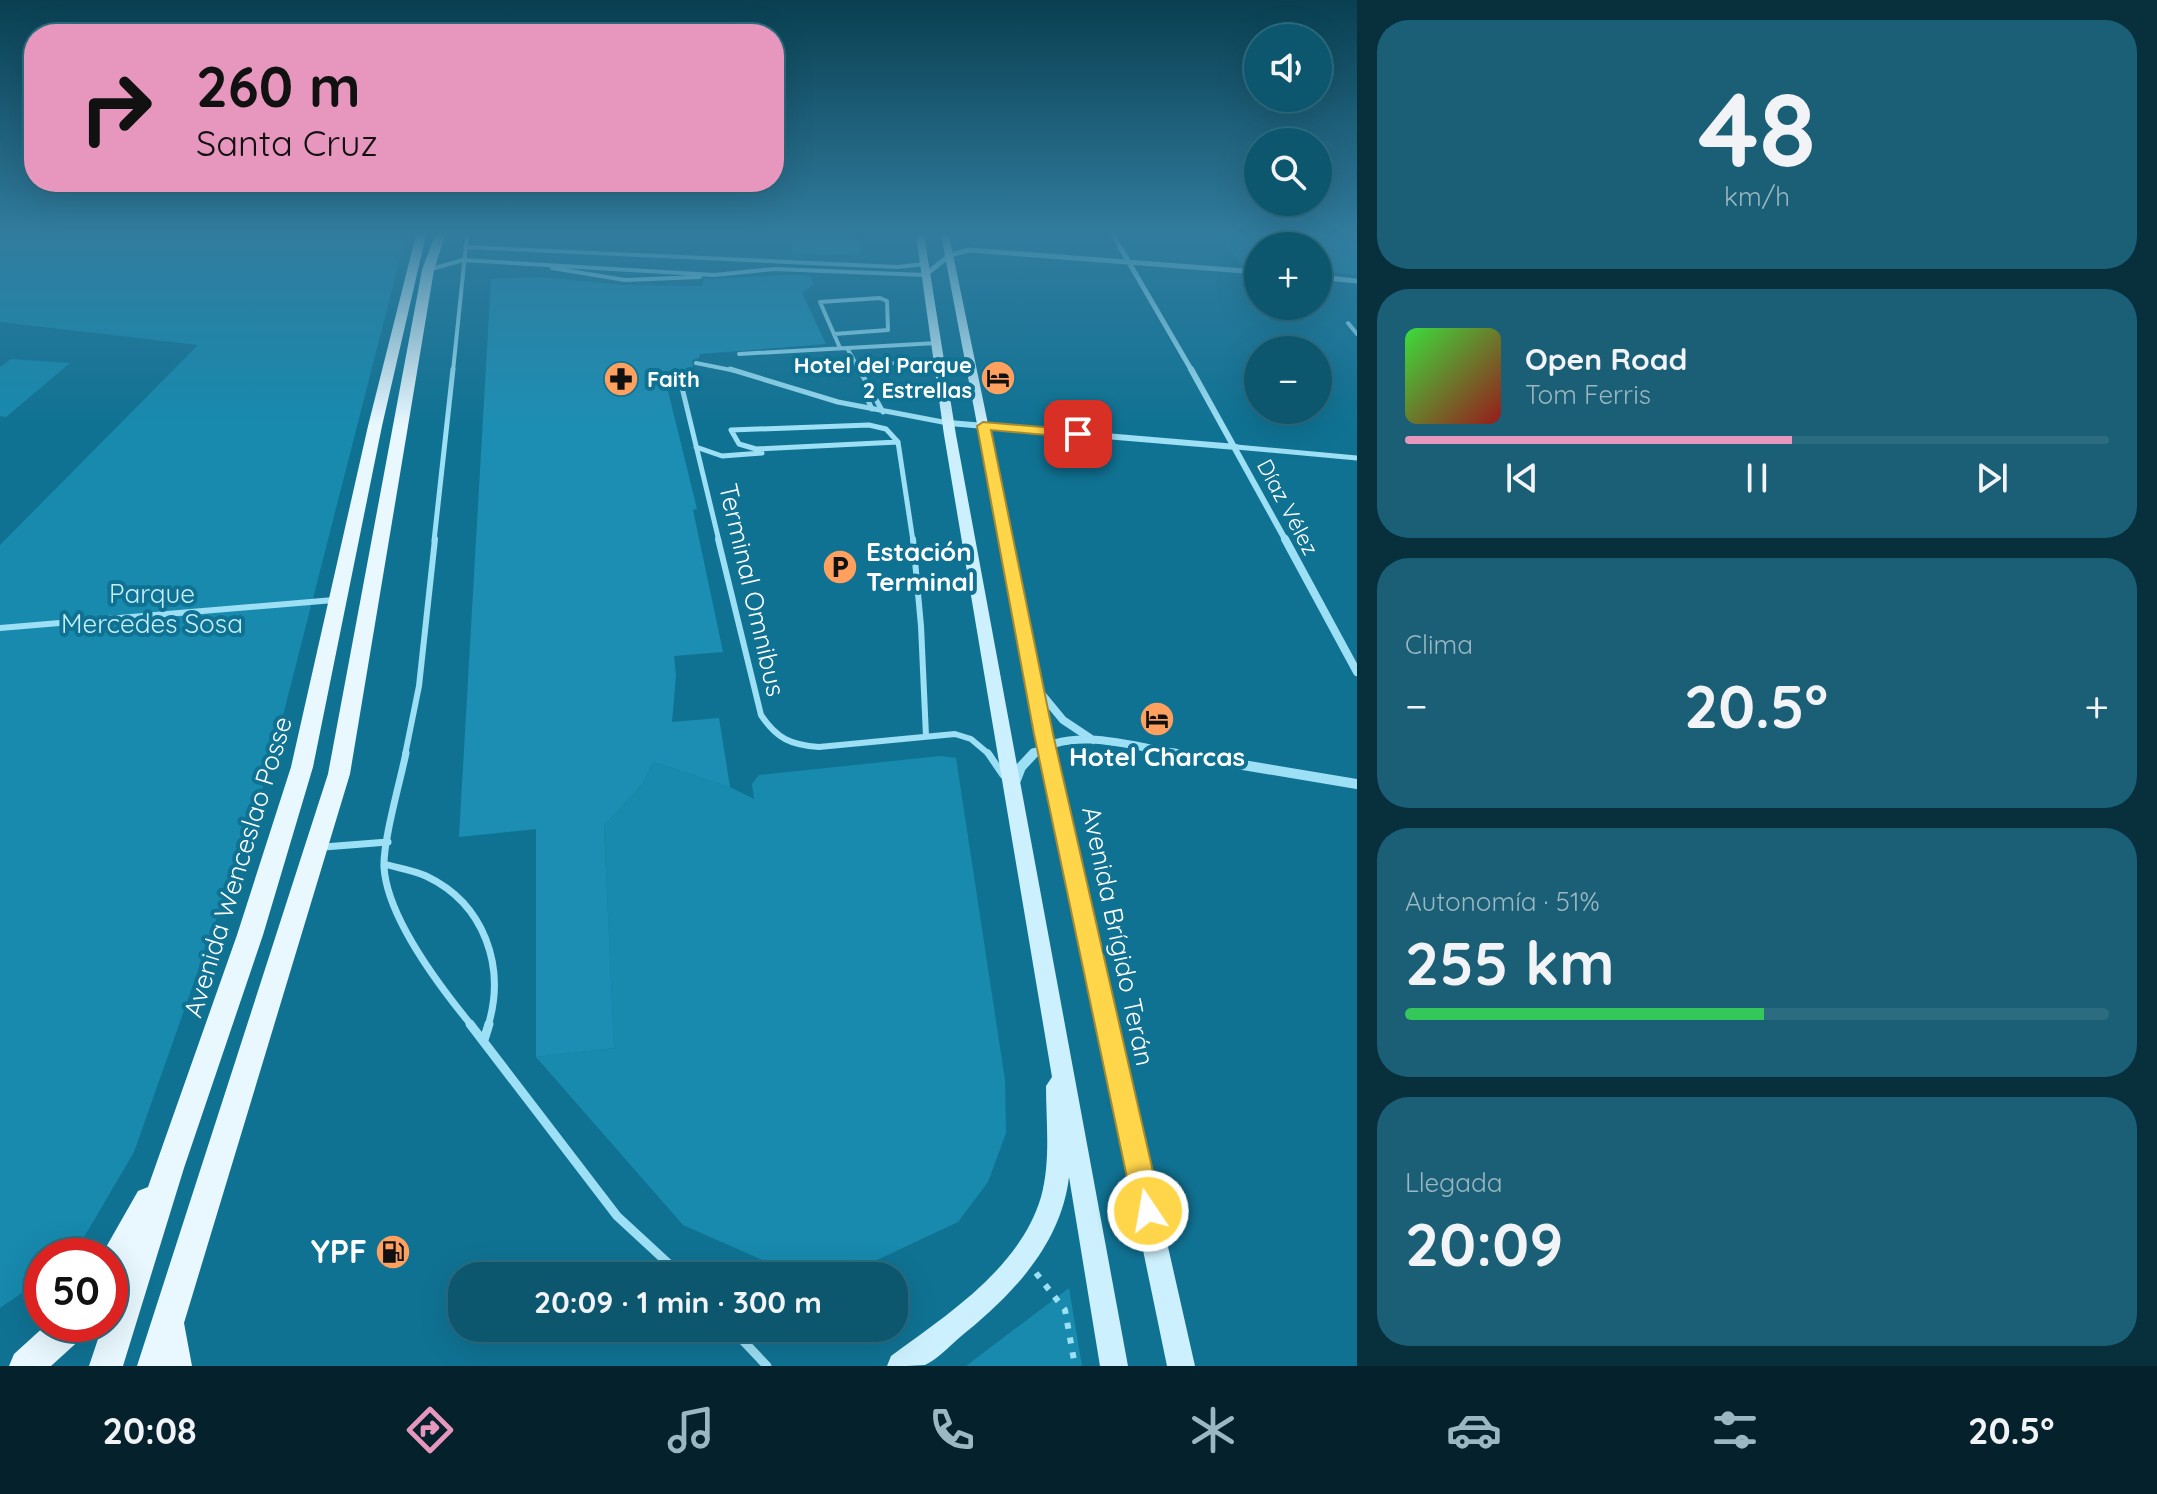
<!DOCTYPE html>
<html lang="es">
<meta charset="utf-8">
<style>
body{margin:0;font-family:Quicksand,sans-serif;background:#1a5f76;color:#f1f3f6;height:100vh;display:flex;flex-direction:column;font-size:30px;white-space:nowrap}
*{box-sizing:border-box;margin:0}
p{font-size:26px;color:#9ab7c2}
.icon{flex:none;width:44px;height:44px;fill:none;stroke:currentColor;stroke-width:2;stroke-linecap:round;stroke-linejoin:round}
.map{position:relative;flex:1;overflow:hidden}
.sheet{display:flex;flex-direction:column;gap:20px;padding:20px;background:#072f3c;width:800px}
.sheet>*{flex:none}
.top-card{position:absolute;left:24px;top:24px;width:760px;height:168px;border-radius:32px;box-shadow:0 8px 32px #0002,0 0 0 2px #2c6c81;background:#e797bd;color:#111;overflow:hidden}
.buttons{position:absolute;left:1244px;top:24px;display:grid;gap:16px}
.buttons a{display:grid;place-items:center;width:88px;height:88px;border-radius:50%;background:#0c566e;box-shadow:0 8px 32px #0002,0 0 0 2px #2c6c81;font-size:40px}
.speed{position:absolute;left:24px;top:1238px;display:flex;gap:16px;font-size:40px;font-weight:700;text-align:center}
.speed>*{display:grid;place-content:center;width:104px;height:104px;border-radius:50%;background:#0c566e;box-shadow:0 8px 32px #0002,0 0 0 2px #2c6c81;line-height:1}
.speed .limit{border:12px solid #d22;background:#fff;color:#111}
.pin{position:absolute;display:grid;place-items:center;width:68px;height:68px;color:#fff;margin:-34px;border-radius:16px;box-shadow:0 4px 12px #0006}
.me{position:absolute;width:88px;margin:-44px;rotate:348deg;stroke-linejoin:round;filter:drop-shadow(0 0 6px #0008)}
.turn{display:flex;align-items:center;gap:28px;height:168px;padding:0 40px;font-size:36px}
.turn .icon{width:104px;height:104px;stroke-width:2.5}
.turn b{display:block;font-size:56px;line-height:68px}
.big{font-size:60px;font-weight:800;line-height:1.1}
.sheet .tile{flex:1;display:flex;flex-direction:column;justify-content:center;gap:12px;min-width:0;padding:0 28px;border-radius:32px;background:#1a5f76}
.sheet .dial{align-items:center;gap:0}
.dial b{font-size:104px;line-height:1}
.song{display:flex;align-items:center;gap:24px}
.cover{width:96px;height:96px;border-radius:12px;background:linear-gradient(135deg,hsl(120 70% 55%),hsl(0 70% 35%))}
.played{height:8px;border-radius:4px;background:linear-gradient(90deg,#e797bd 55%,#2c6c81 55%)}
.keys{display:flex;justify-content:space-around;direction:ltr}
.heat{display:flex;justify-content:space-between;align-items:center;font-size:44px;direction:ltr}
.charge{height:12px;border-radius:6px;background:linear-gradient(90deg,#34c759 51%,#2c6c81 0)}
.trip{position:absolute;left:448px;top:1262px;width:460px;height:80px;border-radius:32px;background:#0c566e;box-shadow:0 8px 32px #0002,0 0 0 2px #2c6c81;font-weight:800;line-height:80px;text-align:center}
.tab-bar{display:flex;height:128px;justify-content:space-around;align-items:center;background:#05222c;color:#9ab7c2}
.tab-bar .icon{width:56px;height:56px}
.tab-bar .on{color:#e797bd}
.tab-bar b{font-size:36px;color:#f1f3f6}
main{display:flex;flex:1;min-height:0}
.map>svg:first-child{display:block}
.green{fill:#178aae}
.building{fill:#1d8eb3}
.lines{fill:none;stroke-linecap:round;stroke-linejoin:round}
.path{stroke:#9ddff4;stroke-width:6;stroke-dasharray:6 9;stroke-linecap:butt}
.service-far4{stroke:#9ddff4;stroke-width:4}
.service-far3{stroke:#9ddff4;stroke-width:5}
.service-far2{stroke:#9ddff4;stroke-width:6}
.service-far1{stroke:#9ddff4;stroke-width:7}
.service{stroke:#9ddff4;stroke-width:9}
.minor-far3{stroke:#9ddff4;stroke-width:5}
.minor-far2{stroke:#9ddff4;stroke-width:6}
.minor-far1{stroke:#9ddff4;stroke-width:8}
.minor{stroke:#9ddff4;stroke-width:10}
.secondary{fill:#ccf0fd;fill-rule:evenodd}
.primary{fill:#e9f8ff;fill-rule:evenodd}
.route{fill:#ffd54a;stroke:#a68a30;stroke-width:2}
.labels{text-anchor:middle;stroke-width:8;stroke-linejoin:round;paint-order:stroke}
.far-poi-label{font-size:22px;font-weight:bold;fill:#fff;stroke:#107293;text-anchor:end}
.far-street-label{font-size:22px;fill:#fff;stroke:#107293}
.poi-label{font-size:26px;font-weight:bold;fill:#fff;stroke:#107293;text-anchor:start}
.street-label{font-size:26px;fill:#fff;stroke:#107293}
.park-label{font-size:26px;fill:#c4f0fe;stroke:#107293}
.near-poi-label{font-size:32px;font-weight:bold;fill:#fff;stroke:#107293;text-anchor:end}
</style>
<main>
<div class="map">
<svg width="1357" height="1366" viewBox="0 0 1357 1366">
<rect width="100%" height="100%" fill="#107293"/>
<path class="green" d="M0,235h406l-137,535 -135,382 -61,104h-31v23l-42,29v-763l198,-200 -198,-23z
M11,359l59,4 -64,54 -6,-1v-49z
M940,756l16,2 49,322 1,53 -18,49 -30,40 -98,46 -24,6 -30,1 -37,-12 -86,-38 -147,-168 78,-9 -10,-222 37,-40 13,-24 76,25 24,12 -2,-15 7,-9z
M1069,1288l13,78h-116z"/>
<path class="building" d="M793,235h65l2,21 -60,-3 2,5 -10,-1z
M1221,235h37v31l-18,-1z
M1318,235h39v40l-39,-5z
M791,275h19l4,9 -12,9 24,51 -126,10 -1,4 -7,2 1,7 -5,4 -4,2 -7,-3 -3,6 -9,3 32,130 -4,1 30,142 -49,4 2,19 -4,47 47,-4 11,69 -76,-25 -13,24 -37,40 10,222 -78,9v-228l-77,8 32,-558 50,-2 84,8 77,1 2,-7z"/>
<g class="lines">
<path class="path" d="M1036,1273l29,37 10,56"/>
<path class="service-far4" d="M465,247l433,20 26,-3
M552,268l73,12 75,-3
M428,270l35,-10 251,15 61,-6 150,6
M1348,323l9,11
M834,334l54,-4 -1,-29 -7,-3 -60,4 20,46
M847,348l13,23
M739,354l198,-11
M696,363l40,8
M856,365l37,-2
M453,371l14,-136"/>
<path class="service-far3" d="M730,369l108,33 110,21
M859,369l24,43
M679,375l40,166
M868,388l-3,6 7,15
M869,425l17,4 12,13 -142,7 -17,-5 -8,-14z
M898,442l15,99
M696,447l26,9 40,-3
M1236,447l121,11
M434,541l19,-172"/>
<path class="service-far2" d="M718,539l43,176c16,24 30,30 58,32l136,-13 16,5 19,16
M913,539l8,87 5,110
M0,628l334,-28
M405,755l14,-69 16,-147"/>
<path class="service-far1" d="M406,753c-6,29 -23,88 -22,114 3,51 56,120 88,159
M988,753l15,22
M324,847l64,-5
M384,864c14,4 29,6 42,12 59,28 80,91 62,150"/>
<path class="service" d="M470,1024l147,192 65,60
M484,1040l5,-16
M731,1328l36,38"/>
<path class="minor-far3" d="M1113,235l79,136
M925,275l25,-20 19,-5 289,22
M1318,277l39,4"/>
<path class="minor-far2" d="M1191,369l95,172
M949,423l287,24"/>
<path class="minor-far1" d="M1285,539l72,133
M1039,691l24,29 30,20
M1032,755c39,-31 107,-7 151,0"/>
<path class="minor" d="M1171,753l186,31
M1016,780l5,-13 13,-14"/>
<path class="secondary" d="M916,235h8l32,200 172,931h-28l-31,-189c-8,69 -59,120 -110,161 -10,9 -23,22 -34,27 -10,1 -27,1 -38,1l4,-10c57,-42 129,-88 150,-159 10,-36 5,-75 5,-111l6,-9 -108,-642z
M941,235h8l103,499 143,632h-28l-131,-632z"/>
<path class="primary" d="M416,235h10l-44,191 -69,341 -50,168 -79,233 -61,198h-34l14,-42h7v-22l6,-17 -6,2v-31h-9l37,-65 10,-4 89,-252 54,-168 77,-341z
M435,235h10l-11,35 -84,504 -166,549 8,43h-55l191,-592 94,-504z
M47,1324h42l-5,12 -33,30h-42l5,-12z"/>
</g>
<linearGradient id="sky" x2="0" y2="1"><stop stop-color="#093f51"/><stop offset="0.55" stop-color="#317c9e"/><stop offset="1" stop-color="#317c9e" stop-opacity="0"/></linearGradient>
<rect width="1357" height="426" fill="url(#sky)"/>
<path class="route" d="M983,422l95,8 7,4 -7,4 -87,-8 62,304 109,477 -4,10 -10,4 -10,-4 -4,-10 -100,-477 -57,-308z"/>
<defs>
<g id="hotel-disc" transform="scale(1.8)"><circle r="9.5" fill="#ffa05f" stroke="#107293"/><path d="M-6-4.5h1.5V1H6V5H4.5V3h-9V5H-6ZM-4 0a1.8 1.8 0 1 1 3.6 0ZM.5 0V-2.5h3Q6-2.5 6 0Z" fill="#111"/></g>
<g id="pharmacy-disc" transform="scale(1.8)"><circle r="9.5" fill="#ffa05f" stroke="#107293"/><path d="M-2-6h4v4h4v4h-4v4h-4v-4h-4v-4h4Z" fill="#111"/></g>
<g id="parking-disc" transform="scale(1.8)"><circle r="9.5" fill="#ffa05f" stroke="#107293"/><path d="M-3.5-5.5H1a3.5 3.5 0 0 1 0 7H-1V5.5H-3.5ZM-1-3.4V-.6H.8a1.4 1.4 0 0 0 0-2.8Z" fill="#111"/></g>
<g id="fuel-disc" transform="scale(1.8)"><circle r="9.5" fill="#ffa05f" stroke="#107293"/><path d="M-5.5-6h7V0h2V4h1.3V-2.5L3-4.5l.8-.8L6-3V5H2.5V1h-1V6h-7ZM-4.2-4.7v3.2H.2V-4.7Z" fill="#111"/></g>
</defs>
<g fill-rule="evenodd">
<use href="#hotel-disc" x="998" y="378"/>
<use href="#pharmacy-disc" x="621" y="379"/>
<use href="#parking-disc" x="840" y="567"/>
<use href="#hotel-disc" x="1157" y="719"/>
<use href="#fuel-disc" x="393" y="1252"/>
</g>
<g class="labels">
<g class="far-poi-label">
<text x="972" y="373">Hotel del Parque<tspan x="972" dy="25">2 Estrellas</tspan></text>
<text x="647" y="387" text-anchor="start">Faith</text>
</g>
<g class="far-street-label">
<text transform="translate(1288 507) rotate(62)" y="8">Díaz Vélez</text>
</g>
<g class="poi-label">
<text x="866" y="561">Estación<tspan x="866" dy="30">Terminal</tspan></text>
<text x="1157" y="766" text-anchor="middle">Hotel Charcas</text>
</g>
<g class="street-label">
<text transform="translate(752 590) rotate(77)" y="9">Terminal Omnibus</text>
<text transform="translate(238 867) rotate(-73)" y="9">Avenida Wenceslao Posse</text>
<text transform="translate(1118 936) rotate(78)" y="9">Avenida Brígido Terán</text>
</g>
<g class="park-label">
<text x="152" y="603">Parque<tspan x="152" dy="30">Mercedes Sosa</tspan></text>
</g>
<g class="near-poi-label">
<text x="367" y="1263">YPF</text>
</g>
</g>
</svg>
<div class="buttons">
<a><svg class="icon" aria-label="sound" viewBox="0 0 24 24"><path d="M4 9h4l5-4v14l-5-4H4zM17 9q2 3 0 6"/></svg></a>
<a><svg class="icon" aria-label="search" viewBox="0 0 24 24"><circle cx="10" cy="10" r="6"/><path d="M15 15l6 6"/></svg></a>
<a>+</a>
<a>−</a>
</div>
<div class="speed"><div class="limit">50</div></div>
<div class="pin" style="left:1078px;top:434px;background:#d93025"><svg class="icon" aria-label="arrive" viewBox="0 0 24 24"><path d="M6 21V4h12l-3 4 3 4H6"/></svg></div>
<svg class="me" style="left:1148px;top:1211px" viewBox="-20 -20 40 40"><circle r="17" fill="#ffd54a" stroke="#fff" stroke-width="3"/><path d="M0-11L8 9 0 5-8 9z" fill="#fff"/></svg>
<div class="trip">20:09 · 1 min · 300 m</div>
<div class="top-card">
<div class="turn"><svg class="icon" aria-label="right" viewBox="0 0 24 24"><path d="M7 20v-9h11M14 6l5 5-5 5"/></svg><div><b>260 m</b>Santa Cruz</div></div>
</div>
</div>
<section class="sheet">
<div class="tile dial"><b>48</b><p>km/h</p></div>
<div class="tile">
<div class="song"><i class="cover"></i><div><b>Open Road</b><p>Tom Ferris</p></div></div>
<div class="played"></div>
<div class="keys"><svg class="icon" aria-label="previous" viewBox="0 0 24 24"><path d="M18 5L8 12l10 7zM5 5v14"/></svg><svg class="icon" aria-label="pause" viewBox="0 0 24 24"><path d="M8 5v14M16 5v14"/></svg><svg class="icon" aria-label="next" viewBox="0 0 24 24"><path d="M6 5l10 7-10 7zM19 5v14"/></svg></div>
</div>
<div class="tile"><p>Clima</p>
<div class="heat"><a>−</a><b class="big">20.5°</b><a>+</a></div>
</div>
<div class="tile"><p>Autonomía · 51%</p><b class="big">255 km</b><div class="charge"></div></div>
<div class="tile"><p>Llegada</p><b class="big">20:09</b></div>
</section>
</main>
<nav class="tab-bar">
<b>20:08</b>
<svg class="icon on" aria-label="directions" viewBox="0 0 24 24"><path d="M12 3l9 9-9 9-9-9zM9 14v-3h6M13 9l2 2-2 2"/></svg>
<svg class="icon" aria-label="music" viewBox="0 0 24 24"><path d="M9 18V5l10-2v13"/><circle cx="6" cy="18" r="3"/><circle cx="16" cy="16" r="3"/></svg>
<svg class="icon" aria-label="phone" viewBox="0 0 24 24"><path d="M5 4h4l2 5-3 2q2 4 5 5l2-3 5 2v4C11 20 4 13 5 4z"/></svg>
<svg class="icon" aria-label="climate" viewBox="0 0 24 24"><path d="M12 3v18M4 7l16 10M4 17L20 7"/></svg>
<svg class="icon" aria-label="car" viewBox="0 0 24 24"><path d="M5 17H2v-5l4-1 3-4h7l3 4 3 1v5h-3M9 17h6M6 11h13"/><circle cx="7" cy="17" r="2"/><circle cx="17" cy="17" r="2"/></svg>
<svg class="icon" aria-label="filters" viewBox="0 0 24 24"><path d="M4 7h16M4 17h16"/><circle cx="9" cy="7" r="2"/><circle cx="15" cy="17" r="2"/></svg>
<b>20.5°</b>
</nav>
